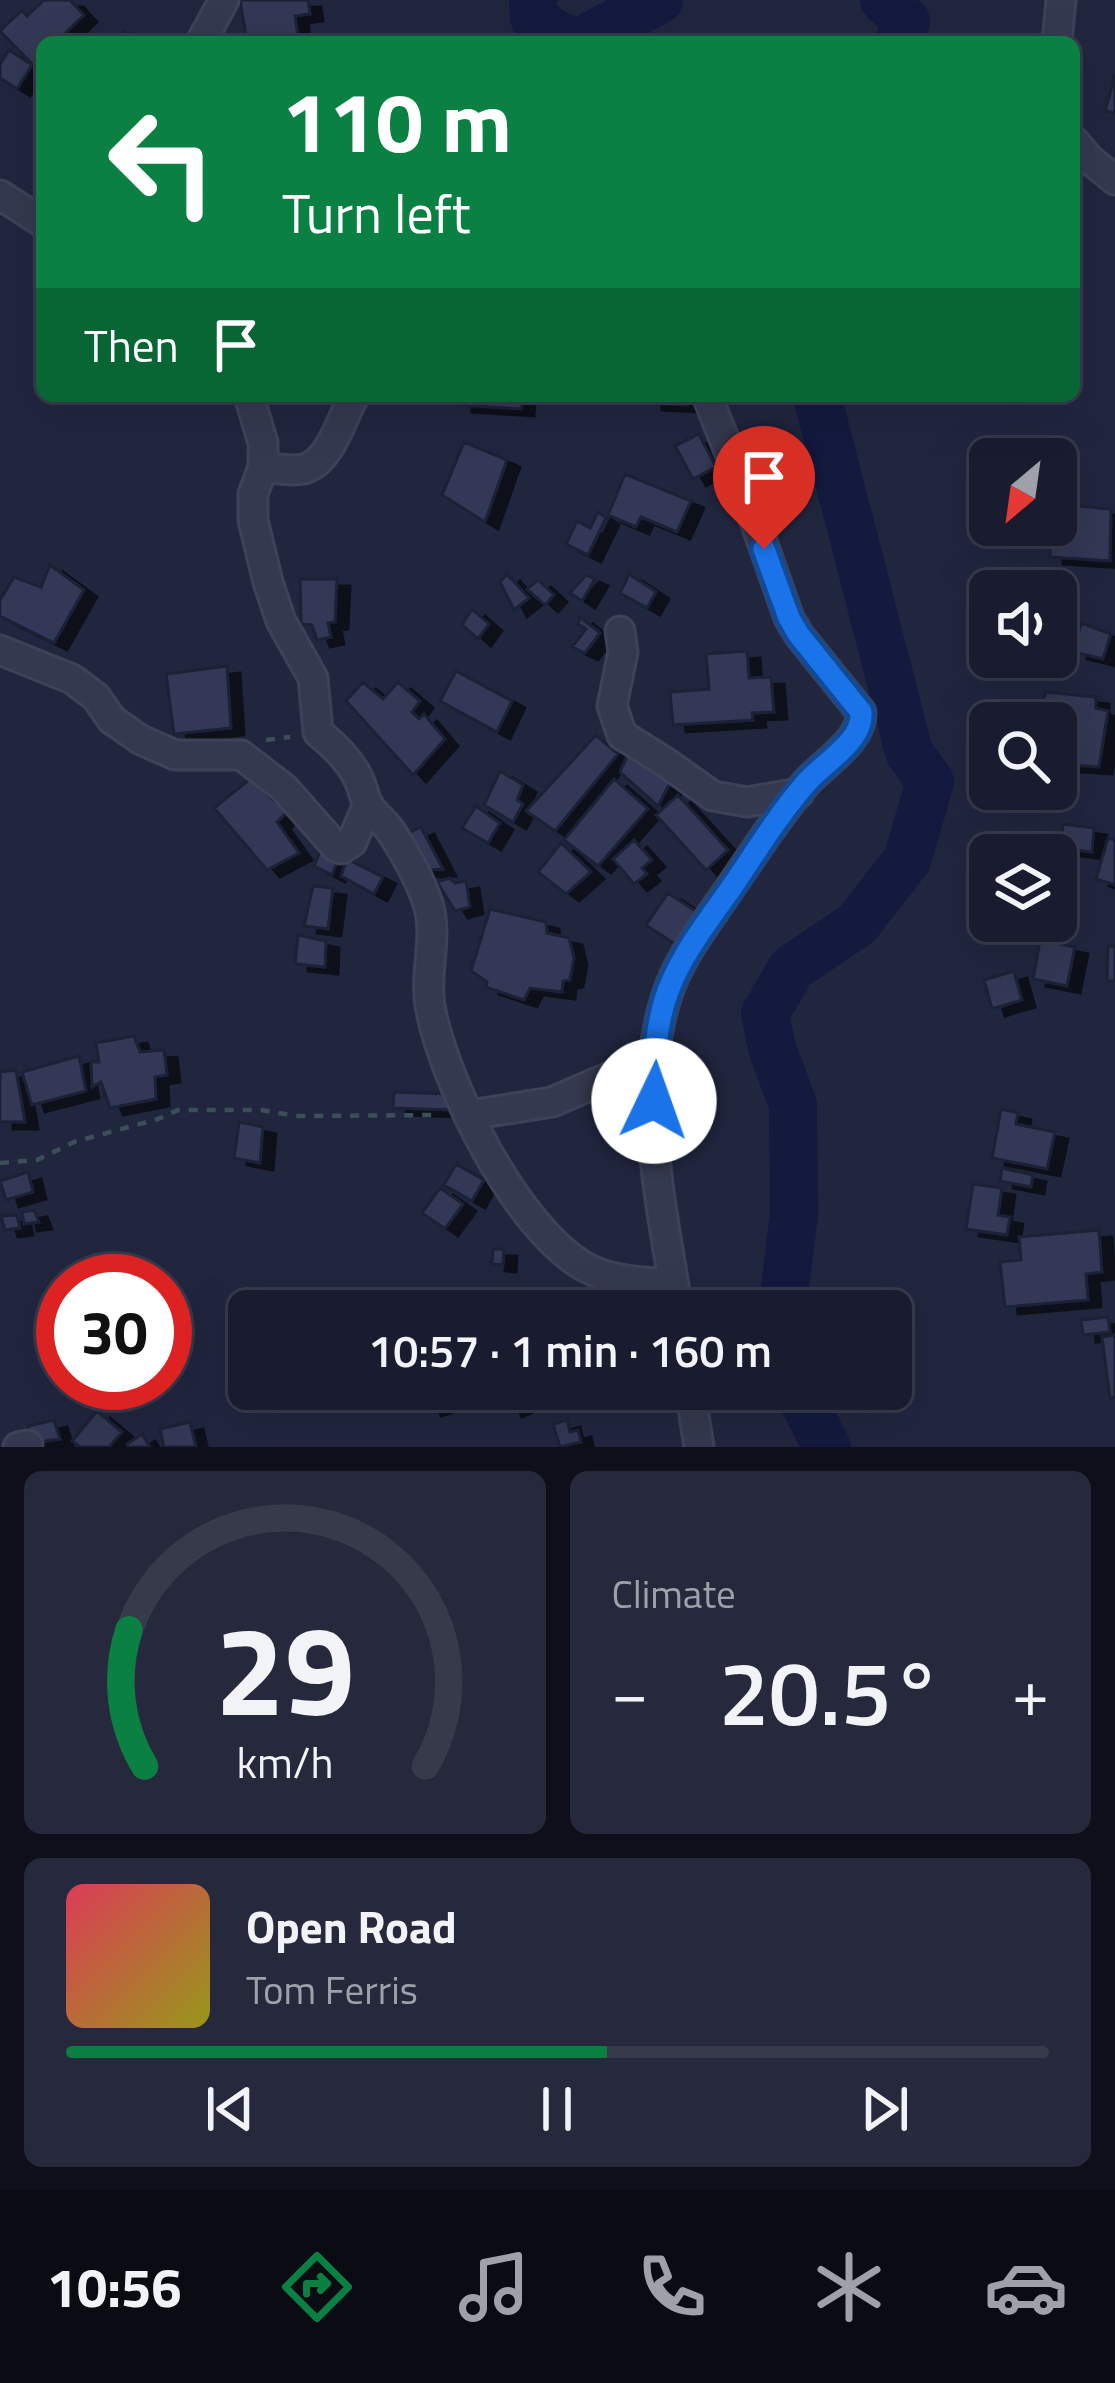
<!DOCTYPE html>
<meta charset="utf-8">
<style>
body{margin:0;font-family:"Titillium Web",sans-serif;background:#26293b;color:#f1f3f6;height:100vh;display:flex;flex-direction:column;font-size:45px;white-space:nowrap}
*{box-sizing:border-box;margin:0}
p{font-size:39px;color:#9fa1aa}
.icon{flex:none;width:66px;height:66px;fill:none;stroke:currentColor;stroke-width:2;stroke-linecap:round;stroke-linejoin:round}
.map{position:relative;height:1447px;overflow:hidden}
.side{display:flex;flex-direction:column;gap:24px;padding:24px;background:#0e0f1a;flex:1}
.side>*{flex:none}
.banner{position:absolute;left:36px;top:36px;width:1044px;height:366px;border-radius:18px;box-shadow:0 12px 48px #0002,0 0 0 3px #373a4b;background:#0b8043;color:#fff;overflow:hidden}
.needle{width:78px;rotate:209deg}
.tools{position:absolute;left:969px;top:438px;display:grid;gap:24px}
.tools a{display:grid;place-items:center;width:108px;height:108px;border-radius:18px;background:#191c2f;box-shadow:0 12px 48px #0002,0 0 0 3px #373a4b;font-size:60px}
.speed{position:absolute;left:36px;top:1254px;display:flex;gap:24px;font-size:60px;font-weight:700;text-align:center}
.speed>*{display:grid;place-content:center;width:156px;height:156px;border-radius:50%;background:#191c2f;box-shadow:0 12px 48px #0002,0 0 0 3px #373a4b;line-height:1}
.speed .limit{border:18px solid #d22;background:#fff;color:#111}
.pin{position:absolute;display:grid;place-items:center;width:102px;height:102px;color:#fff;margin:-123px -51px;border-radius:50% 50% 50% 0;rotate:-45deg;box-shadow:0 0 12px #0007}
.pin .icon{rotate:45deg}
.me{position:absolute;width:132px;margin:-66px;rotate:3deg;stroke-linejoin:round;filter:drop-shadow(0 0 9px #0008)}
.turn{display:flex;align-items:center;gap:42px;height:252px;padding:0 48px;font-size:54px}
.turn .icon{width:156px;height:156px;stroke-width:2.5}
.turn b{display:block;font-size:84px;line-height:102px}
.then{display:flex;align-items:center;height:114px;padding:0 48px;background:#0003;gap:24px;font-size:45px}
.big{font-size:90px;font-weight:600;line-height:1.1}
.side .widget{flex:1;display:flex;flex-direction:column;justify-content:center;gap:18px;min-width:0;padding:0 42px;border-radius:18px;background:#26293b}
.side .dial{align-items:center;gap:0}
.dial svg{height:312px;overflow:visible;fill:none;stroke:#373a4b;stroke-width:7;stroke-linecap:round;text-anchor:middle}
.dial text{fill:#f1f3f6;stroke:none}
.song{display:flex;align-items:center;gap:36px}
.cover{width:144px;height:144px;border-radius:18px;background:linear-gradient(135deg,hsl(350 70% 55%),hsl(60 70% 35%))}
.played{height:12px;border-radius:6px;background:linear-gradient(90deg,#0b8043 55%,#373a4b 55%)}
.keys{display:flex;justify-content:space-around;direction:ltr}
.heat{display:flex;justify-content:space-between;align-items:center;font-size:66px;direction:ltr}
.side .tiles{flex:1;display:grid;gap:24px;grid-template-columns:1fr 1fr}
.widget:last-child{grid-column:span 2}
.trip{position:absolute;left:228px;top:1290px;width:684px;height:120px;border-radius:18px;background:#191c2f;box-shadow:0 12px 48px #0002,0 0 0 3px #373a4b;font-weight:600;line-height:120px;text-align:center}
.tab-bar{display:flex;height:192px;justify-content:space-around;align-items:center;background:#0a0b13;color:#9fa1aa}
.tab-bar .icon{width:84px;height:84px}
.tab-bar .current{color:#0b8043}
.tab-bar b{font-size:54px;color:#f1f3f6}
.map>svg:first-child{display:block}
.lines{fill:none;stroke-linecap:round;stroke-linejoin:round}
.river{stroke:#131a3e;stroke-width:48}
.building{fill:#333855;stroke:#1c2036;stroke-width:3;filter:url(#shadow)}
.minor-casing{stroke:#3e4258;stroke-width:33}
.path{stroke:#3c4e58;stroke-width:4.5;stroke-dasharray:9 9;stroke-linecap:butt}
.minor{stroke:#35394f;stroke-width:27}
.route-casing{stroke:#114b97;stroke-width:30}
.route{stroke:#1a73e8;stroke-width:21}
</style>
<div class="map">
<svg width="1115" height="1447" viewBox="0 0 1115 1447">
<defs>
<filter id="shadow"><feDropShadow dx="13" dy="7" stdDeviation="0" flood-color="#0009"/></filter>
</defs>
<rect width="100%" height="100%" fill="#21263f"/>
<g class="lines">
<path class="river" d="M533,0l1,17 17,15 24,10
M884,0l22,21 -7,21
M579,42l80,-42
M782,1311l12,-96 -1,-110 -21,-57 -7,-34 27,-46 65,-44 50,-64 23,-78 -21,-30 -92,-356
M797,1389l30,58"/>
</g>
<path class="building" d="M44,0h26l14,15 -28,27h-14l-2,30 -40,-41 22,-21 5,6z
M240,0h68l2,14 -15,2 4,26h-52z
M124,31l20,11h-26z
M9,50l23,15 -15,24 -17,-11v-14z
M1115,75v38l-10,-2z
M459,396h63l-1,13 -62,-4z
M649,396h38v9l-38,-2z
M699,434l17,33 -23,12 -18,-33z
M464,442l43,18 -22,62 -43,-27z
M625,474l66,27 -14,31 -36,-15 -5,10 -28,-12z
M1056,504l55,5 -1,52 -60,-4v-32h6z
M598,512l8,6 -18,37 -22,-11 11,-23 13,7z
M50,565l34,25 -30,53 -54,-27v-16l14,-23 27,10z
M507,574l22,24 -15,12 -14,-28z
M629,574l27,18 -9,16 -27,-15z
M586,575l9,4 -13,22 -12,-8z
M300,579h37l-2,43 -7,1 3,14 -14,3 -5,-15 -11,-1z
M538,580l16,15 -9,10 -18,-16z
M472,609l17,15 -11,15 -16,-14z
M580,617l20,16 -15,20 -13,-6 14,-18 -8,-5z
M1081,623l30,11 -8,25 -29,-7z
M747,651l2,27 22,-1 3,35 -22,1 1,7 -80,5 -3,-33 39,-3 -3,-35z
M227,666l4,62 -57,6 -8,-60z
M456,671l56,30 -15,31 -57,-31z
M363,682l20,17 15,-17 22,19 -8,11 7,7 5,-5 21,25 -32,36 -67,-74z
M1046,692l50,5v11l12,3 -9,56 -43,-3v-41h-22z
M596,735l22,19 -63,77 -29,-20z
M631,747l41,32 -14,27 -38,-34z
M500,771l23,14 -6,15 6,4 -10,18 -29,-17z
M250,779l37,33 -10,10 22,31 -32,17 -53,-62z
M614,779l34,30 -50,57 -34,-26z
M678,795l50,55 -22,20 -50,-55z
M476,806l24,17 -12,20 -26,-15z
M1063,824l31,4 -2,24 -32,-4z
M421,827l22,42 -19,1 -20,-35z
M1108,838l7,2v45l-19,-6z
M634,840l18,20 -10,8 5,6 -13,10 -21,-25z
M561,843l30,29 -25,22 -28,-22z
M322,847l17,10 -7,18 -18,-9z
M347,859l36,18 -9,17 -33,-18z
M449,878l6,5 11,-2 4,26 -15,4 -18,-29z
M313,886l20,2 -5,41 -24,-3z
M668,893l32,21 -22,32 -32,-21z
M490,909l56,13 1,11 22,5 5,20 -4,22 -7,1 -1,11 -32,-4 -6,12 -38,-13 1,-5 -16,-11z
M1029,921h24v8l-25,-1z
M298,935l28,6 -1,26 -30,-3z
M1040,940l35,7 -8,39 -34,-7z
M1108,946h7v35h-8z
M1014,971l8,29 -30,9 -8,-29z
M134,1036l6,16 24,-2 3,25 -12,2 1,22 -46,9 -9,-26 -9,5 -1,-25h8l-3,-19z
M79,1056l7,35 -54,14 -10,-33z
M16,1070l9,52h-25v-50z
M394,1092l57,2v16l-58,-2z
M1001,1109l17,4 -2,11 39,8 -8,37 -55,-11z
M239,1122l24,5 -3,36 -26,-5z
M456,1164l28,16 -12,21 -28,-16z
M1002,1168l31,7 -2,12 -31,-6z
M28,1172l5,20 -27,8 -6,-19z
M973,1184l29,4 -4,27 12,2 -3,18 -41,-6z
M440,1188l23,16 -18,25 -23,-16z
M34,1210l5,12 -15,2 -2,-12z
M17,1215l3,13 -15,2 -4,-14z
M1099,1230l3,42 -16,2 2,26 -83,7 -5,-45 21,-2 -2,-23z
M493,1249h11l-1,16 -11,-1z
M1108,1317l2,15 -27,3 -2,-15z
M1115,1335v62l-5,1 -8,-61z
M422,1389h30l4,11 -28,9z
M500,1389h40l3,6 -34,15z
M97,1411l25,21 -13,15h-29l-8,-6z
M54,1420l6,19 -26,4 -6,-17z
M567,1420l3,12 8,-2 3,12 -21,5 -7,-23z
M190,1422l6,25h-32l-4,-18z
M142,1434l8,13h-22l-1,-3z"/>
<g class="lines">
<g class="minor-casing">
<path id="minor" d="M201,42l23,-42
M1057,42l4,-42
M1074,141l15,18 26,21
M0,195l42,27
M249,396l14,47v24l-10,27v26l15,62 13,39 32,57 5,54c16,14 32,28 41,48 4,8 5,18 10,26 6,10 17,17 23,27 13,20 26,43 34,65 14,35 -2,72 4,108 14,77 86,222 155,261 27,15 59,15 89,17
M263,467c13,1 28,5 41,2 26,-7 38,-51 50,-73
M620,631l3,21 -11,54 10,29 46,29 45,32 34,6 52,-9
M0,650l72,29 24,18 16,23 29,20 34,15h66l43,33 52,59 5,2 11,-7 16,-38
M470,1115l82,-13 102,-44
M678,1311c-15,-100 -44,-217 -11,-316 13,-40 42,-75 65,-110 24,-34 47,-72 75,-103 18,-20 56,-42 54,-70l-62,-77 -10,-17 -49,-139 -33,-83
M690,1389l9,58
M18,1447l10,-2"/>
</g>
<path class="path" d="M266,740l24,-3
M0,1163l37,-3 37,-18 84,-23 20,-9h83l36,6 143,-1"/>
<use href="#minor" class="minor"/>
</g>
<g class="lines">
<g class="route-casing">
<path id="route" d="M654,1101c0,-36 1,-75 14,-110 15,-40 44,-75 68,-110 22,-33 44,-68 70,-98 17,-20 58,-42 55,-71l-62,-77 -10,-17 -25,-69"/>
</g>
<use href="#route" class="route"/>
</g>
</svg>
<div class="tools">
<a><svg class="needle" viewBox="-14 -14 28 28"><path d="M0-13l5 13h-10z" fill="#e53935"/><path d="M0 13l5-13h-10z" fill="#9fa1aa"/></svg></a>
<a><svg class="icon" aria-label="sound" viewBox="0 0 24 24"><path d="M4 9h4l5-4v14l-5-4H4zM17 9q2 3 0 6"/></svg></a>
<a><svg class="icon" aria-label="search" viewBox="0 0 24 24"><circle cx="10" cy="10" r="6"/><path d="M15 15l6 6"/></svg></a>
<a><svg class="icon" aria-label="layers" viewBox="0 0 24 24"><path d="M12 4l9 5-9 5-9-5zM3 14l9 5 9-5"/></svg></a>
</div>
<div class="speed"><div class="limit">30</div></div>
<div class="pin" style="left:764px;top:549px;background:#d93025"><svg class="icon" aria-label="arrive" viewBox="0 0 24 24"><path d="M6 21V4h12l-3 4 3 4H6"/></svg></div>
<svg class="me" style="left:654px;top:1101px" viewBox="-20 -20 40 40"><circle r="19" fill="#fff"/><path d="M0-13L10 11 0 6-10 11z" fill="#1a73e8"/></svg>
<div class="trip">10:57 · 1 min · 160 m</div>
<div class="banner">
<div class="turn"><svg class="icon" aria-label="left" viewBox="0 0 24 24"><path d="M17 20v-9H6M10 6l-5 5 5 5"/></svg><div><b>110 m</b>Turn left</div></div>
<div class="then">Then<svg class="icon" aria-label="arrive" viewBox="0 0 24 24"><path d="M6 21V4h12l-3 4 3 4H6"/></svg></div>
</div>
</div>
<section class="side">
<div class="tiles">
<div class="widget dial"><svg viewBox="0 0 100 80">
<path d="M14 69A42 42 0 1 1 86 69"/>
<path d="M14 69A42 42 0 0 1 10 34" stroke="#0b8043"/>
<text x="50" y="56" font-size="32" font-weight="700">29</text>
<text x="50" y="72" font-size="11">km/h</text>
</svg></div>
<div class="widget"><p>Climate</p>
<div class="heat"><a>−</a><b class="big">20.5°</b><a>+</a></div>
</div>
<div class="widget">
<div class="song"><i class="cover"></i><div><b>Open Road</b><p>Tom Ferris</p></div></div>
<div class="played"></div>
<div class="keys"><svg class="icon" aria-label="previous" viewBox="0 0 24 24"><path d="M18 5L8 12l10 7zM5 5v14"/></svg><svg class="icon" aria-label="pause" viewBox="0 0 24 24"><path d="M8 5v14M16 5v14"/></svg><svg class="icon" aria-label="next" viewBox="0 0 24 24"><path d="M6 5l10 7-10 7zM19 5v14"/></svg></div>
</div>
</div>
</section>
<nav class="tab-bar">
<b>10:56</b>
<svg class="icon current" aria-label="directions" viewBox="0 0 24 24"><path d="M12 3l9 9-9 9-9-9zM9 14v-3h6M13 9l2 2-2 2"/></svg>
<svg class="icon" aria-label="music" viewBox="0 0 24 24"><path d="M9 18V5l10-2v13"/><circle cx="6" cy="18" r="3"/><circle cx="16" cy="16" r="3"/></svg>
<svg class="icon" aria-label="phone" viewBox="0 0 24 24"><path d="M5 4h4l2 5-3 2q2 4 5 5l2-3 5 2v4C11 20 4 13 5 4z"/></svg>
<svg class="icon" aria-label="climate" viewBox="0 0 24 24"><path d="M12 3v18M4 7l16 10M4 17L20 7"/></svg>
<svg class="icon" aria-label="car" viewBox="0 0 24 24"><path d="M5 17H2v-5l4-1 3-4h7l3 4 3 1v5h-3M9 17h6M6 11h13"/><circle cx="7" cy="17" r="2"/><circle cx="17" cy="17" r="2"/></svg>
</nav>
